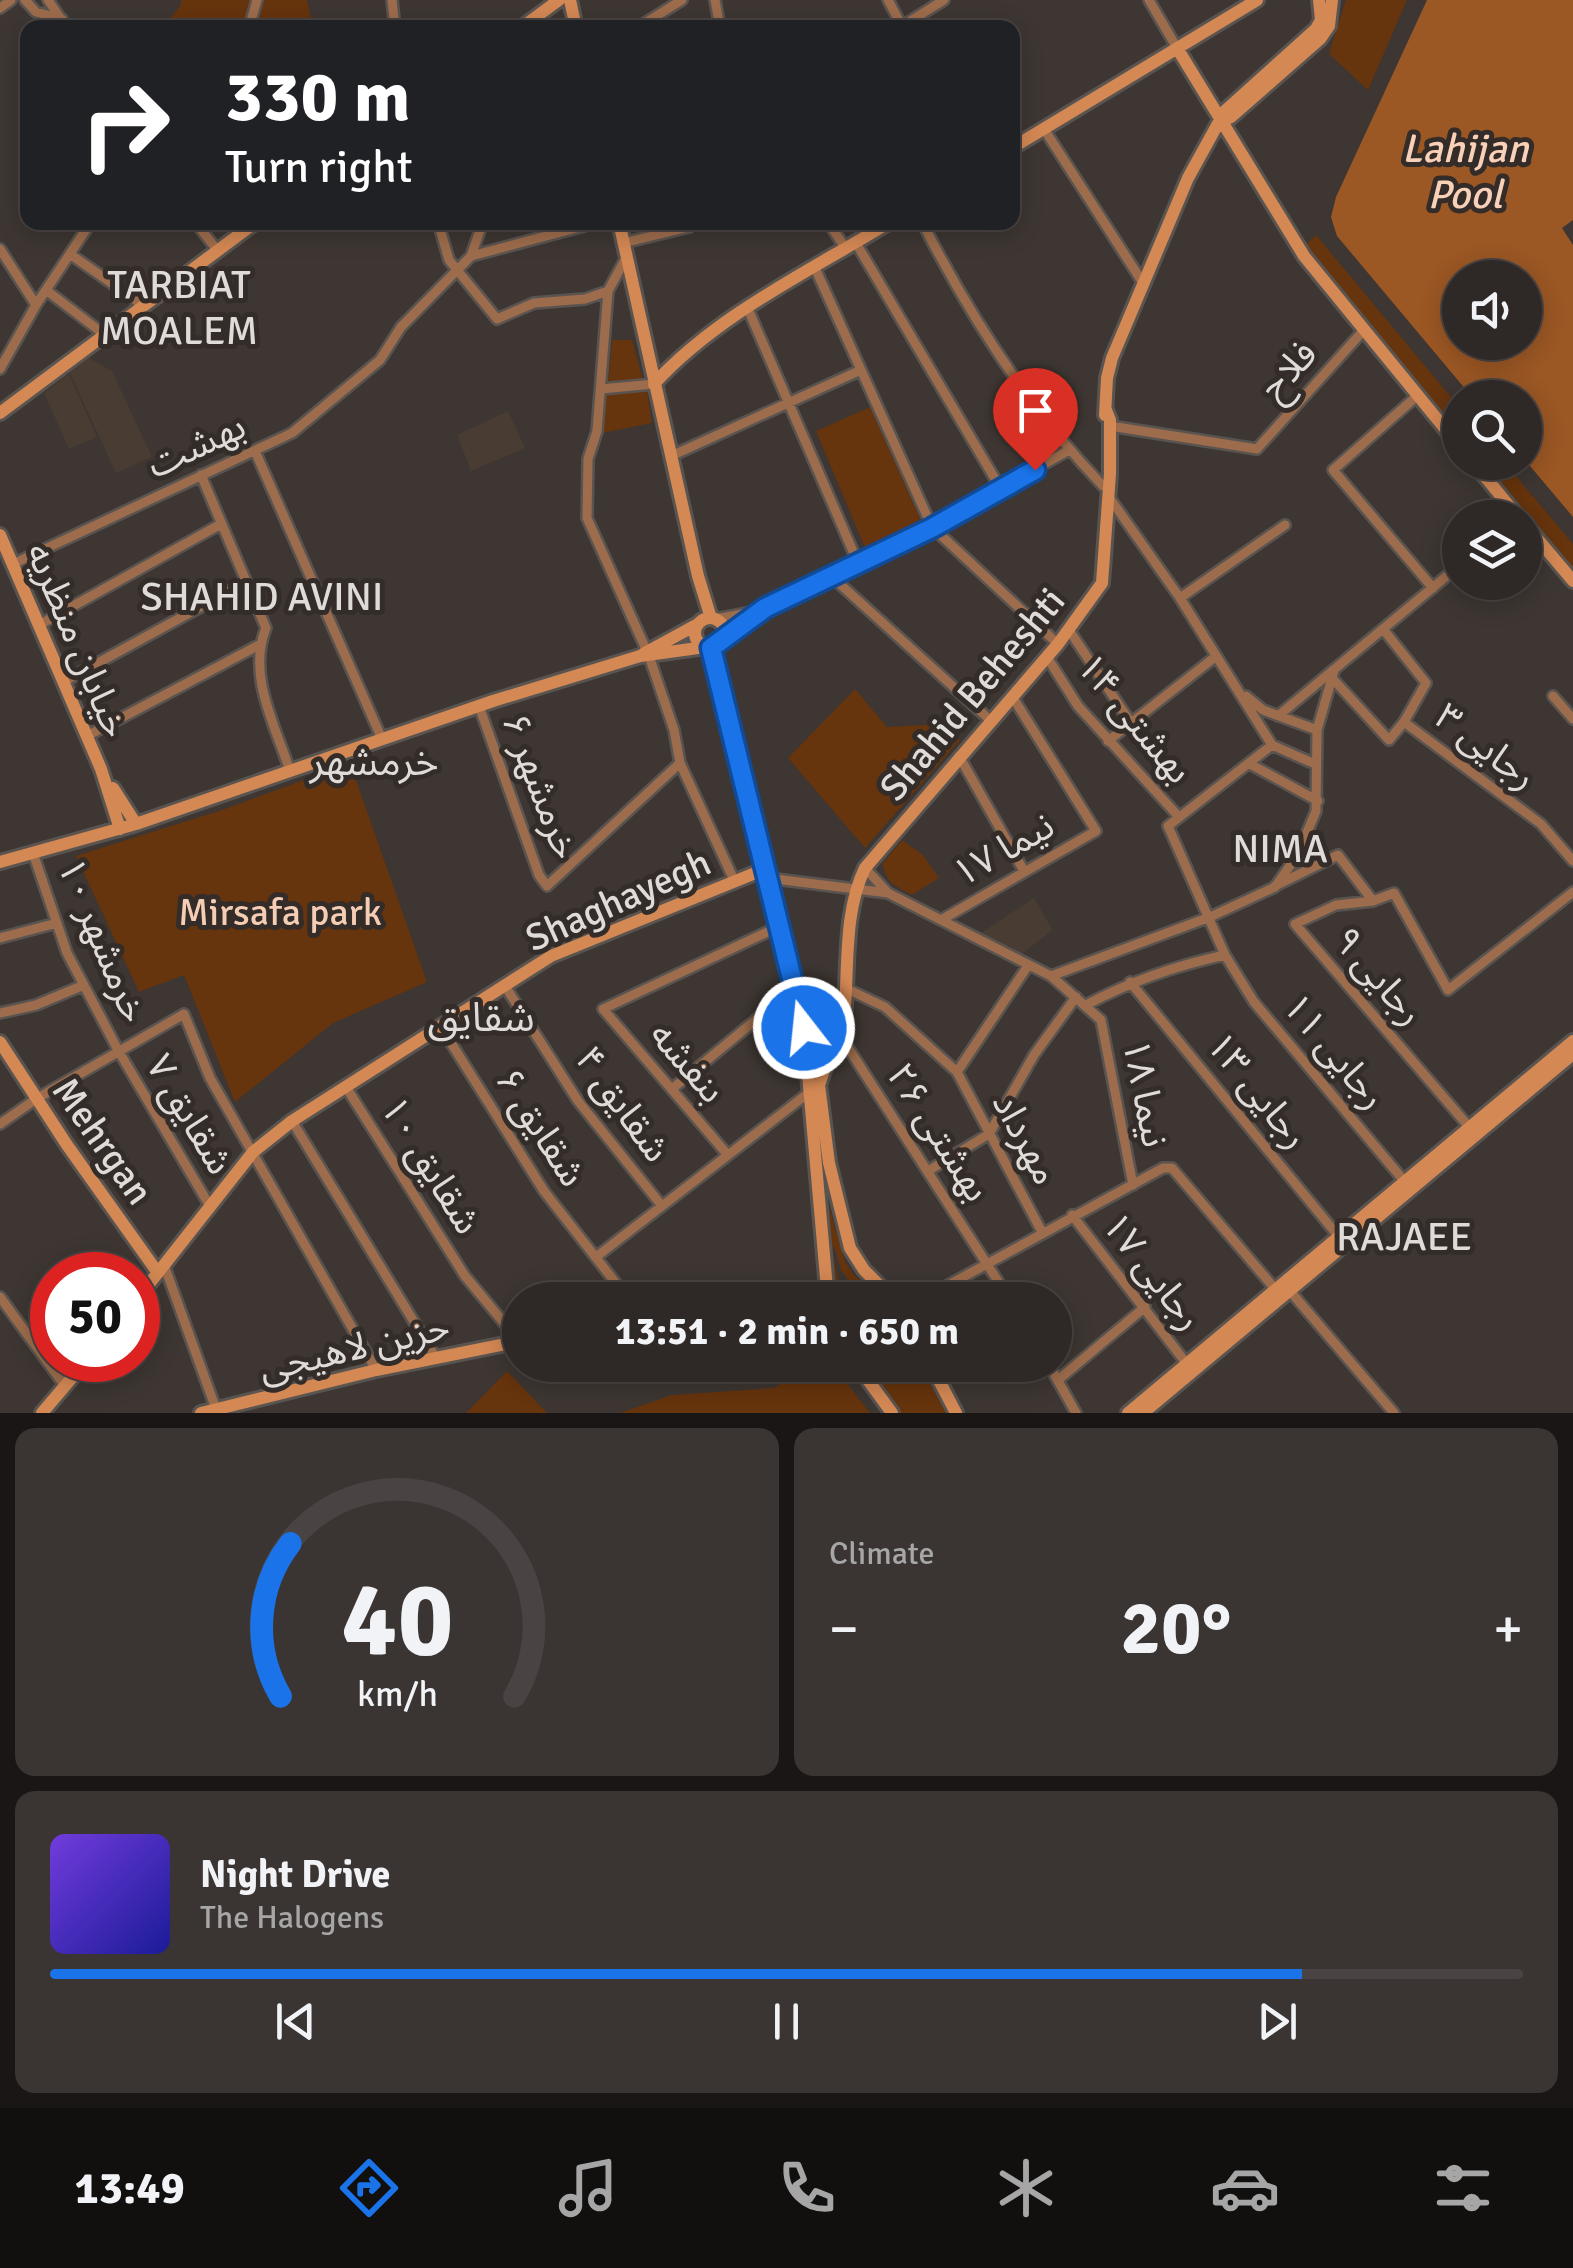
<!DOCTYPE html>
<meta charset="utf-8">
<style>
body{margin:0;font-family:Signika,"Noto Sans Arabic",sans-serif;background:#3a3432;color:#f1f3f6;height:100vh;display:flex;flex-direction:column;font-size:38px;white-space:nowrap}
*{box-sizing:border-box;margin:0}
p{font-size:32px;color:#a7a6a7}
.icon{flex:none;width:55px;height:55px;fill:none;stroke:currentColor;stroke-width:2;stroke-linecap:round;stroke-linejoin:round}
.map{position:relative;height:1413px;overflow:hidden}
.details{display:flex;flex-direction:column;gap:15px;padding:15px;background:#191615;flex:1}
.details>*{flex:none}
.guide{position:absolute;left:20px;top:20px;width:1000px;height:210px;border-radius:20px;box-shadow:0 5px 25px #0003,0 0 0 2px #494443;background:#202124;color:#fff;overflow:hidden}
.controls{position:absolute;left:1442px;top:260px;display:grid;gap:20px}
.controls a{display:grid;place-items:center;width:100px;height:100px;border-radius:50%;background:#2e2826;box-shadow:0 5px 25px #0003,0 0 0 2px #494443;font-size:50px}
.speed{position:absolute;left:30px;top:1252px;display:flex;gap:20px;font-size:50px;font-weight:700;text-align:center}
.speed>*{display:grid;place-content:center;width:130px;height:130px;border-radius:50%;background:#2e2826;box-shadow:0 5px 25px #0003,0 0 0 2px #494443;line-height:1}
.speed .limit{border:15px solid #d22;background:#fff;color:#111}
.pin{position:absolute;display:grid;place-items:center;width:85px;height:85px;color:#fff;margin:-102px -42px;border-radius:50% 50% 50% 0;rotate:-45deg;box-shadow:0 0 10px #0007}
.pin .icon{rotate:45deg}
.me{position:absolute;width:110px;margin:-55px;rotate:344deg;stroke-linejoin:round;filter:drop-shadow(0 0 8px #0008)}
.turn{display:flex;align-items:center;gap:35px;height:210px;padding:0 40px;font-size:45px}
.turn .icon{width:130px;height:130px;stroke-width:2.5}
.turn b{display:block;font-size:70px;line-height:85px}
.big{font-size:75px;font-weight:700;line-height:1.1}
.details .tile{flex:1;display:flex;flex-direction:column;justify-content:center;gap:15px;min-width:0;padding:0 35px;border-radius:20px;background:#3a3432}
.details .dial{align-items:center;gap:0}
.dial svg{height:260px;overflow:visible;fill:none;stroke:#494443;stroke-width:7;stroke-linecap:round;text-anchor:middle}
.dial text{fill:#f1f3f6;stroke:none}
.song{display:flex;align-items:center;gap:30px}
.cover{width:120px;height:120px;border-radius:15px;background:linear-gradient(135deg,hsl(260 70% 55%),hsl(240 70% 35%))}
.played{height:10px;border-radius:5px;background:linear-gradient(90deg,#1a73e8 85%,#494443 85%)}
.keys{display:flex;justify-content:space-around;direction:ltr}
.heat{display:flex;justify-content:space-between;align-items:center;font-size:55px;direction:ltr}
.details .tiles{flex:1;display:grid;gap:15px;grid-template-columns:1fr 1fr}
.tile:last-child{grid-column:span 2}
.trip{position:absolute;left:502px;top:1282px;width:570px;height:100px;border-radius:50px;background:#2e2826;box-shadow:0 5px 25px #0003,0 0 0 2px #494443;font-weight:700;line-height:100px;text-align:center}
.tabs{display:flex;height:160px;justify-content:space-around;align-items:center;background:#12100f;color:#a7a6a7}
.tabs .icon{width:70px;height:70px}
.tabs .current{color:#1a73e8}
.tabs b{font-size:45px;color:#f1f3f6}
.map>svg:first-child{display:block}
.built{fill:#493c33}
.green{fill:#66340d}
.water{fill:#9b5724;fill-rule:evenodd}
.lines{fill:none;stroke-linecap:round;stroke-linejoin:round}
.street-casing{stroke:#5a5450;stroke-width:14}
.secondary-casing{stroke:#5a5450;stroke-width:18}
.street{stroke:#9d6c4c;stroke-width:9}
.secondary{stroke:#d48854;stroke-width:12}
.route-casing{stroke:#114b97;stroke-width:25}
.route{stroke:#1a73e8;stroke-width:18}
.labels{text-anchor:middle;stroke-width:10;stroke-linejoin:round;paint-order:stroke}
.street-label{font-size:38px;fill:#dfdbd8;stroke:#332c28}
.park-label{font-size:38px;fill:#f4cdb4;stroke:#332c28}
.water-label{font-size:40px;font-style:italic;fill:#f9d1b8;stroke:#332c28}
.neighbourhood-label{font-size:40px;fill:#dfdbd8;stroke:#332c28}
</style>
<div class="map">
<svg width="1573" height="1413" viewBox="0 0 1573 1413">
<rect width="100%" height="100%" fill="#3d3632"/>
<path class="built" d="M89,358l23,13 40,86 -36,16 -46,-100z
M69,374l28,63 -28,12 -25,-56z
M508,411l17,37 -54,23 -14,-36z
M1034,898l19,32 -38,29 -40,-22z"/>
<path class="green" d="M181,0h72l-8,27 -83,1 19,-23z
M264,0h43l6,27h-58z
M1346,0h61l-39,90 -39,-36z
M1316,235l144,173v25l-149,-177 -4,-12z
M612,340h20l11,40 -35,3z
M647,391l5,32 -50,10 4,-39z
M870,407l53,118 -57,25 -50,-119z
M1485,463h20l68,81v24z
M855,689l32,38 58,-3 15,16 -95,108 -77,-90z
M350,763l77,219 -94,41 -98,79 -51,-127 -45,17 -63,-136 146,-46z
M902,840l21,15 16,23 -27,17c-15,-8 -28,-13 -29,-32z
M825,1193l20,69 10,14 29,24h-22l-21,-30 -7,-24 -2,6 11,48h-8z
M813,1365h20l37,48h-250l52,-18 102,-7z
M865,1365h55l26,48h-46z
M507,1371l40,42h-81z"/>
<path class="water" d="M1427,0h146v220l-11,8 11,17v272l-48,-57v-62l-53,-1 -135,-161 -6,-19 5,-20zM1460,278h65v64h-65z"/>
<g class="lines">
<g class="street-casing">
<path id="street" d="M25,0l11,12 26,7
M48,0l19,28
M392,0l3,28
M715,0l5,28
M888,0l15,28
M1149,0l28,48
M0,8l11,-8
M249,28l8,-28
M637,28l45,-28
M899,28l45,-28
M1044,129l99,154
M195,222l23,29
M438,222l11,38 48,59 37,-16 51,-4 23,-8
M828,222l18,27
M922,222c48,94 108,188 181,264
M623,243l66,-16 6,-5
M856,243l145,246
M0,249l36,56
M70,254l74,52
M471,256l12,-34
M626,258l-18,33 -11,140 -9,28 -1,59 62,138 25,74 6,33 54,117
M815,268l117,259 126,117
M46,290l59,45
M748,309l110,254
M0,369l36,-64 55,-83
M601,389l53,-5
M1417,396l-84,74 100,118
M1110,426l147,23 106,-118
M255,451l127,288
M671,456l190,-86
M201,475l65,153c-19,47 9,97 24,143
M1109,497l71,101 92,147 43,19
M1502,518l4,-16
M13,564l279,-131 88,-73 21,-33 70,-71 128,-34
M831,576l159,144
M1180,598l105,-73
M716,619l42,-8
M39,625l182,-101
M1069,630l62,93
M724,639l41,-30 167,-82 137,-77
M1047,657l31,49 101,111
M1332,678l57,62 15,-18 22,-39 -43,-54
M63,682l183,-100
M1246,696l17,14 54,20
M1553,696l20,23
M479,706l60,169 8,11 133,-123
M1278,716l182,-151
M1404,722l137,102 32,37
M87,736l172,-91
M1108,741l107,-84
M1272,745l-104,81 57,129 29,47 151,180
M959,756l65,115
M1250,764l68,37
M33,853l34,100 51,97 93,158
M865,868l23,25 163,83 159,-59 65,-30 23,-33 18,-43 1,-81 17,-59
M767,878l121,15
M1275,886l63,-31 35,46
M941,920l155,-89 -84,-135
M0,938l57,-15
M1051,976l50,44 32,165
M1130,982l209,255
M505,986l73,115 84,105
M847,989l38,18 72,65 85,160
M1086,1005c45,-24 88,-39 139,-50
M0,1013l36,-8 48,-20
M441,1027l103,164 85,109
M840,1035l170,265
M957,1072l70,-105
M346,1087l119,189 54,65
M672,1089l120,-99
M292,1121l144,237
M0,1124l36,-25 148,-85 26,64 166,292
M1470,1128l-175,-204 41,-19 37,-4 21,-8 54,97 125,-98
M727,1154l-124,-145 175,-82
M928,1171l61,-37 45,-79 42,-58
M1072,1215l115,149
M596,1257l215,-166
M164,1265l52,144
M1290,1291l104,122
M0,1297l65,89
M921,1300l242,-132h9l104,122
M1049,1365l27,48
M936,1374l16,-9
M1058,1380l87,-73"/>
</g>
<g class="secondary-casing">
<path id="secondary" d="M570,0l6,28
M521,28l38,-28
M1177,48l127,208 156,191
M1220,122l11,-5 89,-78 9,-13 3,-26
M1012,148l245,-148
M619,222l79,354 13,42
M654,384c64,-70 156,-113 236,-162
M0,413l256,-191
M1105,415l2,-37 5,-20 76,-180 37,-67 91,-82 5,-9 -2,-20
M1473,462l46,56
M1525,524l48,57
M0,535l101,234 19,60
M695 633a15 15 0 1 1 30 0a15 15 0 1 1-30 0Z
M711,648l81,342 12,31
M643,654l55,-30
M113,788l23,36
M0,862l136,-38 357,-123 147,-45 65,-9
M828,1012l15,5 1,9 -15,30 -13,4 -10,-8 -2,-31 10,-8z
M844,1019c5,-50 -1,-106 21,-151l193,-224 44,-61 8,-109v-54l-4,-10
M0,1042l67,103 91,128
M806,1052l22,248
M829,1056l-10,29 10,78 21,85 14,22 30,30
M138,1298l115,-146 39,-31 259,-165 214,-87
M857,1365l35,48
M931,1365l25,48
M42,1413l45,-53
M201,1413l175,-43 144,-29
M1128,1413l445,-372
M1143,1413l430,-359"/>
</g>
<use href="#street" class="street"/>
<use href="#secondary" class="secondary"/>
</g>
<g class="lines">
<g class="route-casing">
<path id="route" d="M804,1028l-93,-380 54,-40 167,-80 103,-58"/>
</g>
<use href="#route" class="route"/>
</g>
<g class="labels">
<g class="street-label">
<text transform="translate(1288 370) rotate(-48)" y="13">فلاح</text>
<text transform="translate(196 445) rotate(-25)" y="13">بهشت</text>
<text transform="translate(78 640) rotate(67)" y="13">خیابان منظریه</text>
<text transform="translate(972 694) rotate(-50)" y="13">Shahid Beheshti</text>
<text transform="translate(1135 718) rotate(50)" y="13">بهشتی ۱۴</text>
<text transform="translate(1486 746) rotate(37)" y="13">رجایی ۳</text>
<text transform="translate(541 786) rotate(69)" y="13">خرمشهر ۶</text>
<text transform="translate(1003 849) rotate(-30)" y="13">نیما ۱۷</text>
<text transform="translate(618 900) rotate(-24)" y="13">Shaghayegh</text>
<text transform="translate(103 940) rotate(67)" y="13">خرمشهر ۱۰</text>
<text transform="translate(1379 976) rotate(49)" y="13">رجایی ۹</text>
<text transform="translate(1335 1051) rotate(50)" y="13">رجایی ۱۱</text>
<text transform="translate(688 1062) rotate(49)" y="13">بنفشه</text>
<text transform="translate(1258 1090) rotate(51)" y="13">رجایی ۱۳</text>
<text transform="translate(1146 1093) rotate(79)" y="13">نیما ۱۸</text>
<text transform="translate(623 1104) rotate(54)" y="13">شقایق ۴</text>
<text transform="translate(190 1114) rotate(59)" y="13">شقایق ۷</text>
<text transform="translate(541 1127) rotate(57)" y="13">شقایق ۶</text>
<text transform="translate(939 1132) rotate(57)" y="13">بهشتی ۲۶</text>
<text transform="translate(1026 1138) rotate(62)" y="13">مهرداد</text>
<text transform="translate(103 1141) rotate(55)" y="13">Mehrgan</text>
<text transform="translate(431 1165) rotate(58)" y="13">شقایق ۱۰</text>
<text transform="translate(1153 1271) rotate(52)" y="13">رجایی ۱۷</text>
<text transform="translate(354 1347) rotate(-13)" y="13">حزین لاهیجی</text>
</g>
<g class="park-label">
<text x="280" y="925">Mirsafa park</text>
</g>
<g class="water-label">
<text x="1465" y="162">Lahijan<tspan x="1465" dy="46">Pool</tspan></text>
</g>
<g class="neighbourhood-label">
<text x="179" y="298">TARBIAT<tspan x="179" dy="46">MOALEM</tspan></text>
<text x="262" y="610">SHAHID AVINI</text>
<text x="374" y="775">خرمشهر</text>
<text x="1280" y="862">NIMA</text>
<text x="481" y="1031">شقایق</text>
<text x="1404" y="1250">RAJAEE</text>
</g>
</g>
</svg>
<div class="controls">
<a><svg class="icon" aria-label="sound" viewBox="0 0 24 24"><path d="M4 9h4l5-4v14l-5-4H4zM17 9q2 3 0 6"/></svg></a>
<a><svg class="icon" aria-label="search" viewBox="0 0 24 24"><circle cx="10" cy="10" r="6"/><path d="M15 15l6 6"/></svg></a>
<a><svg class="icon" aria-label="layers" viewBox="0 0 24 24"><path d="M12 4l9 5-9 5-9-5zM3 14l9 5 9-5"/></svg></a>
</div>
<div class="speed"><div class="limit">50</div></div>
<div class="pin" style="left:1035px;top:470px;background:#d93025"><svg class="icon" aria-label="arrive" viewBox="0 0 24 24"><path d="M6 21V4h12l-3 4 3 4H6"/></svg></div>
<svg class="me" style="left:804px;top:1028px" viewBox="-20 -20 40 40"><circle r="17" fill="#1a73e8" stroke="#fff" stroke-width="3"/><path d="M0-11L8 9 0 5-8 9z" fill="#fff"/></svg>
<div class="trip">13:51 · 2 min · 650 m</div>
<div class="guide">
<div class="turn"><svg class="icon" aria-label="right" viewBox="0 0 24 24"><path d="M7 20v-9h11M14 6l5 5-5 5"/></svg><div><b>330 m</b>Turn right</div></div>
</div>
</div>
<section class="details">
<div class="tiles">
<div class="tile dial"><svg viewBox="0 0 100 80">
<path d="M14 69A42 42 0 1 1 86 69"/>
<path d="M14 69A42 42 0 0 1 17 22" stroke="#1a73e8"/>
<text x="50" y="56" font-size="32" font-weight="700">40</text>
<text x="50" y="72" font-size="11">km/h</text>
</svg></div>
<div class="tile"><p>Climate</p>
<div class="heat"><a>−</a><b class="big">20°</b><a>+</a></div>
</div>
<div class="tile">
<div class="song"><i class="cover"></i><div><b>Night Drive</b><p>The Halogens</p></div></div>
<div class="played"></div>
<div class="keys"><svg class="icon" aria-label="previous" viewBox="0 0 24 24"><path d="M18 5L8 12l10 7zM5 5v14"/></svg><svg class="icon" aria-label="pause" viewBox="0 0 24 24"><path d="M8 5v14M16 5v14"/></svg><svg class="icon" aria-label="next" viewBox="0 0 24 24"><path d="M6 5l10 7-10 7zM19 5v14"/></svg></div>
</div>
</div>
</section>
<nav class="tabs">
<b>13:49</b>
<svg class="icon current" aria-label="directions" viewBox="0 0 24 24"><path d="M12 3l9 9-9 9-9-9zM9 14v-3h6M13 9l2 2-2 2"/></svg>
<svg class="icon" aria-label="music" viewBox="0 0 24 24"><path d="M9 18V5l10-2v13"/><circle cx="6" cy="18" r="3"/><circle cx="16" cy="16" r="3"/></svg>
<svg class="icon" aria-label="phone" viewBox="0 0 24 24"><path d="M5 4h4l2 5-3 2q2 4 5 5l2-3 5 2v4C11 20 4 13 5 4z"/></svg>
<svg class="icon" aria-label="climate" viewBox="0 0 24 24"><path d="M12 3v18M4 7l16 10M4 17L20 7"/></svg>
<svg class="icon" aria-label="car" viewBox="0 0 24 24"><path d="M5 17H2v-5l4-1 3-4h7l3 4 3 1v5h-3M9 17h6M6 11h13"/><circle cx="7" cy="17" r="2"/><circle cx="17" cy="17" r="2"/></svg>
<svg class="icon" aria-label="filters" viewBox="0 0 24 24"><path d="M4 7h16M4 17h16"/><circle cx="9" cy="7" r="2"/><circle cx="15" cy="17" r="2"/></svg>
</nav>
